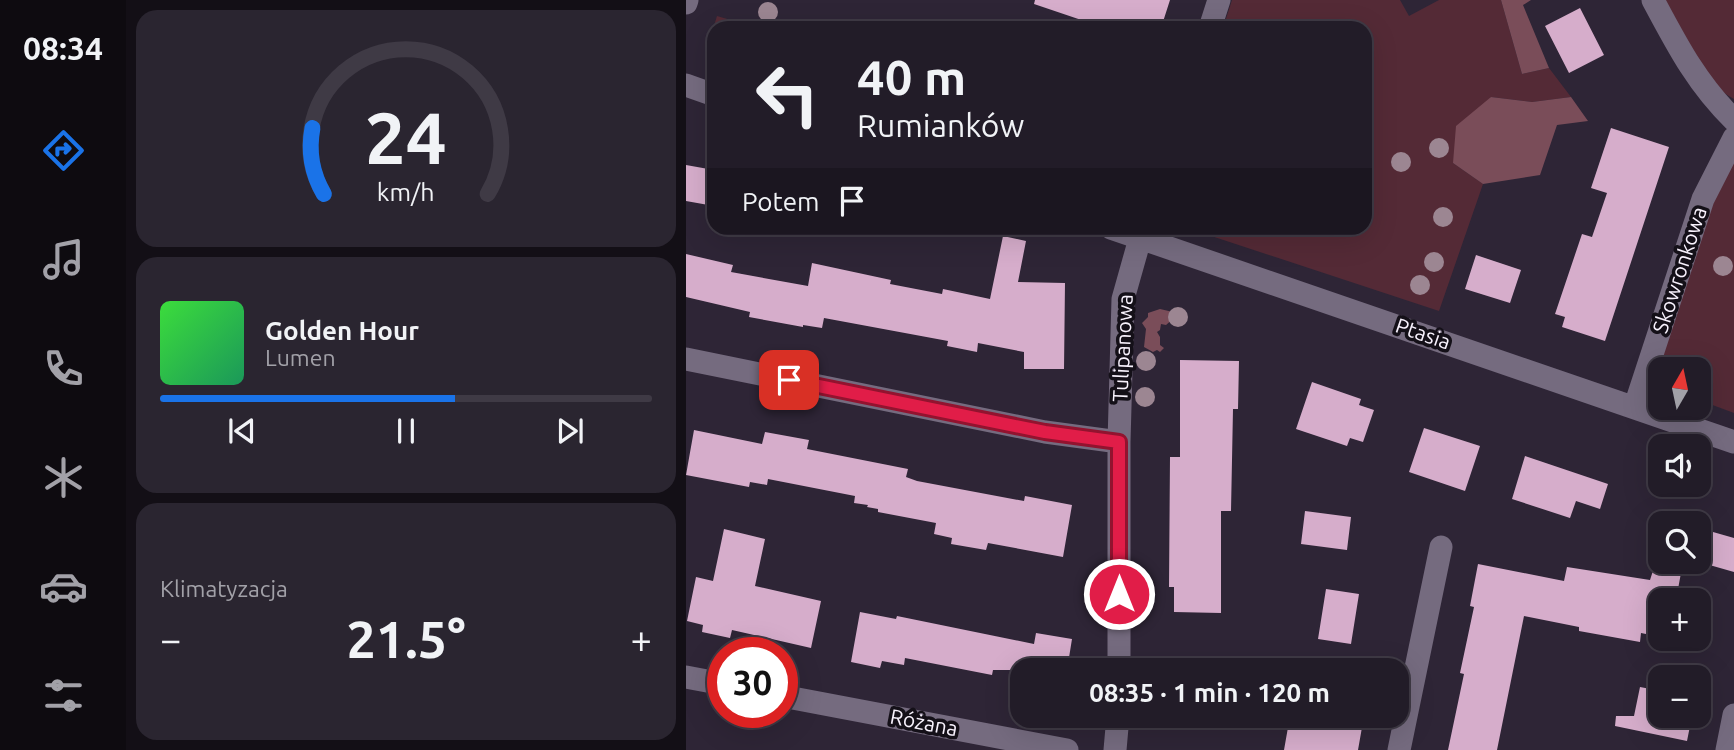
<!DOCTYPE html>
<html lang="pl">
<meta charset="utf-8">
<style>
body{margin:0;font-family:Ubuntu,sans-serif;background:#2a2530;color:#f1f3f6;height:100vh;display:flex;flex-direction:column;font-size:26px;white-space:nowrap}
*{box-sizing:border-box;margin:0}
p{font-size:23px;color:#a2a1a8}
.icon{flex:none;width:38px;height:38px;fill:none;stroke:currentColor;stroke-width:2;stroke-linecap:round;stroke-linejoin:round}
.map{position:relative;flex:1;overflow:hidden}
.side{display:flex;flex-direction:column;gap:10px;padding:10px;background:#130f16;width:560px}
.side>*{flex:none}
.banner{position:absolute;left:21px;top:21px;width:665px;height:214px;border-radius:21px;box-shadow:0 7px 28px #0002,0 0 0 2px #3f3a45;background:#221c28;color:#f1f3f6;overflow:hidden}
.needle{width:46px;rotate:9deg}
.tools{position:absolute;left:962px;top:357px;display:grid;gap:14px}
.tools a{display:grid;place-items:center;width:63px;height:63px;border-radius:14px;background:#221c28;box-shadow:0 7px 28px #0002,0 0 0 2px #3f3a45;font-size:35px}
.speed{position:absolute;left:21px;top:637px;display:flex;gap:14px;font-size:35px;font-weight:700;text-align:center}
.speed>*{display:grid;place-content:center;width:91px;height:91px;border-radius:50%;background:#221c28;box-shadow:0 7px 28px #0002,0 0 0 2px #3f3a45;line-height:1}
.speed .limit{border:10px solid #d22;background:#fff;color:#111}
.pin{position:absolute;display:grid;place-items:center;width:60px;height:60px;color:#fff;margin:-30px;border-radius:14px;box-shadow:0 4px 10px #0006}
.me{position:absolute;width:77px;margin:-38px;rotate:0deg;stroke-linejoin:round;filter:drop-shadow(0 0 5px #0008)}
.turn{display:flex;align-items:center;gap:24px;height:147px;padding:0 35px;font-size:32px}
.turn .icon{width:91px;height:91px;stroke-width:2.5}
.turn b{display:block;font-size:49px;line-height:60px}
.then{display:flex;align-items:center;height:66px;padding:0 35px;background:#0003;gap:14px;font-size:26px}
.big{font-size:52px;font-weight:700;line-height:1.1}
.side .tile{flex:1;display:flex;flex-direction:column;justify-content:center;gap:10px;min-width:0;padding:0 24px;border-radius:21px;background:#2a2530}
.side .dial{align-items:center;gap:0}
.dial svg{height:182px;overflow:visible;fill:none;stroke:#3f3a45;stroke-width:7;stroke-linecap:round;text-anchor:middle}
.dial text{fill:#f1f3f6;stroke:none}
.song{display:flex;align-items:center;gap:21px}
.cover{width:84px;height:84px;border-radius:10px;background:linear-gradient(135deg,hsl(120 70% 55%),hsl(150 70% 35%))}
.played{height:7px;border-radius:4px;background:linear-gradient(90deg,#1a73e8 60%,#3f3a45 60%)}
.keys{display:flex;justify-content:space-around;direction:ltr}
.heat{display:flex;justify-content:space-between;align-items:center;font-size:38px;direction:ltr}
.trip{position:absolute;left:324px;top:658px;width:399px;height:70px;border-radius:21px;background:#221c28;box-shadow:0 7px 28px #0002,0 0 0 2px #3f3a45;font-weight:700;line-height:70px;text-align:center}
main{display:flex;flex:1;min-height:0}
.menu{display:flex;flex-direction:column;width:126px;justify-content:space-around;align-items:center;background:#0e0b10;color:#a2a1a8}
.menu .icon{width:49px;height:49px}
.menu .current{color:#1a73e8}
.menu b{font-size:32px;color:#f1f3f6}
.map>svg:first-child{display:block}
.green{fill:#542a36}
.forest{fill:#7a4d59}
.building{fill:#d6adcb}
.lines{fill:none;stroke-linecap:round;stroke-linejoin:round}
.street{stroke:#756b7f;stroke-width:23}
.tree{fill:#9c8692}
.route-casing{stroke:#92132f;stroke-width:18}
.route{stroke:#e11d48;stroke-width:12}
.labels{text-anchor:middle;stroke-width:7;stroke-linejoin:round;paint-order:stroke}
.street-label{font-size:21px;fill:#f8f2fd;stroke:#141018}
</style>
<main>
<nav class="menu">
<b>08:34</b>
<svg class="icon current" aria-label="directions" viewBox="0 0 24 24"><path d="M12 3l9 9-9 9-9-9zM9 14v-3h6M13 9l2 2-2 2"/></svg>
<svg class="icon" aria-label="music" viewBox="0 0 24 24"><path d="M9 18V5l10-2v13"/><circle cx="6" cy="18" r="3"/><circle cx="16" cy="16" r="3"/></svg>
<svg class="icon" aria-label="phone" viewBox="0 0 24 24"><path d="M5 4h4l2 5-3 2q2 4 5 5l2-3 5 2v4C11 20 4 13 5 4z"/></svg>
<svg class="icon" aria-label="climate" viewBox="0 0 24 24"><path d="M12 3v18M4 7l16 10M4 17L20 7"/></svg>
<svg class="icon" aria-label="car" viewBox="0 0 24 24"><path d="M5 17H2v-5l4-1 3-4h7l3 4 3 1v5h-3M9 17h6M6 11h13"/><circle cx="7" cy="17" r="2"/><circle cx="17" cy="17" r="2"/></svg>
<svg class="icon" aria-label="filters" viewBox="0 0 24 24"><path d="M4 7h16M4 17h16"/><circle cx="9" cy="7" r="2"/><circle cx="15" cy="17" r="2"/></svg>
</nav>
<section class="side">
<div class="tile dial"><svg viewBox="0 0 100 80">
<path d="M14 69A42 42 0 1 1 86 69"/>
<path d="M14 69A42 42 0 0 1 9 40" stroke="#1a73e8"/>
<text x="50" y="56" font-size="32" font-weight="700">24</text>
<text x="50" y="72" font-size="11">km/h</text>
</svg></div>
<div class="tile">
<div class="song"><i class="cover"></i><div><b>Golden Hour</b><p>Lumen</p></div></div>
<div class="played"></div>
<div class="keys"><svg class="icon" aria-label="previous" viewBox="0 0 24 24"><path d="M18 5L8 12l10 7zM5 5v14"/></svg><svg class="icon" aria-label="pause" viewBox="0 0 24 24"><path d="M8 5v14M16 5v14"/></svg><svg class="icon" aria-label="next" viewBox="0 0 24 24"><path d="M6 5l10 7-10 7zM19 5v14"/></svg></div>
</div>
<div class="tile"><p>Klimatyzacja</p>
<div class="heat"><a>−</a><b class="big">21.5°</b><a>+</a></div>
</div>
</section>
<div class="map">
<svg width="1048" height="750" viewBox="0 0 1048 750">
<rect width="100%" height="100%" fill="#2e2536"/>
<path class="green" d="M546,0h168l9,16 30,-16h62l21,74 27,-6 22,29 -39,5 -41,-5 -38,66 30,21 -44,127 -252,-83h178v-200h-142z
M977,0h71v99c-37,-20 -52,-63 -71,-99z
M31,16l34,10 1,2h-38v19l-4,-8z
M1048,157v256l-35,-13v-31h-32l1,-3 -8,-2 56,-171z"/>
<path class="forest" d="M815,0h30l-8,5 26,63 -27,6z
M805,97l41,5 39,-5 17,24 -31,4 -17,50 -57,9 -30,-21 3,-37z
M474,309l13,3 1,6 -8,7 -5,-1 -1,6 -3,2 3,5v8l4,3 -4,4 -3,-2 -4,2 -9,-5 2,-18 -4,-6 6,-6v-4z"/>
<path class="building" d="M349,0h135l-9,28h-56l-71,-24z
M894,8l24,47 -35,18 -24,-47z
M925,128l58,19 -64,194 -43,-14 3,-10 -10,-3 27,-80 10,3 15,-44 -16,-5z
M0,165l28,5v36l-28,-5z
M317,236l23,5 -8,41 47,1 -1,86h-40v-17l-46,-9 -1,9 -30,-6 1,-5 -124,-23 -2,10 -19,-3v2l-54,-10 1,-5 -64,-15v-43l47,11 -2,7 77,14 4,-23 79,17 -1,4 52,10 1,-5 47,10z
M790,255l45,15 -11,33 -45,-14z
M494,360l59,1 -1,48h-5l-2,102h-10v102l-47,-1v-25h-5l1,-130h10z
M626,382l49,17 -2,6 15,5 -11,32 -13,-4 -3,8 -51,-17z
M738,428l56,18 -15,45 -56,-19z
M8,430l68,14 3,-12 44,8 -2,9 101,20 -2,8 11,4 107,20 1,-5 47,9 -9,52 -75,-14 -2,7 -35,-6 1,-6 -18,-4 2,-11 -58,-11v-3l-11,-2 1,-2 -14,-2 1,-7 -87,-17 -1,6 -17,-3 -1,5 -63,-12z
M839,456l83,28 -8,25 -24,-8 -6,17 -58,-19z
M619,511l46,6 -4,33 -46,-6z
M1013,528l35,10v34l-35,-10z
M38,529l41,10 -10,47 66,15 -10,47 -79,-18 -2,8 -28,-6 1,-7 -16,-4 9,-44 17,4z
M975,546v16h22l-7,38h-15v37l-20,-4 -1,9 -61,-11v-4l-55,-11 -27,134h-49l16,-76 -4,-1 14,-66 -4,-1 8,-42 86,17 3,-14 83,13z
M640,589l33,5 -8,50 -33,-5z
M174,612l36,7 1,-3 137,28 2,-11 36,6 -5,31h-74l-1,5 -87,-17 -1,7 -22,-4 -2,7 -29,-6z
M954,687l21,4v25h31l-5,25 -72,-15 1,-10h18z
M604,716h74l-6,34h-74z"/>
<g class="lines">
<path class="street" d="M967,0c24,45 44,84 81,120
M0,3l1,-3
M524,28l9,-28
M0,85l28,10
M425,228l623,214
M0,359l359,73 74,10
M949,406l68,-207 31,-61
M433,670v-228l4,-143 20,-71
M0,677l37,7
M96,696l285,54
M429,750l3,-34
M713,750l42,-203
M1041,750l7,-35"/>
</g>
<g class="tree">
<circle cx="82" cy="12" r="10"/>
<circle cx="753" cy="148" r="10"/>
<circle cx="715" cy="162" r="10"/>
<circle cx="757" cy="217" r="10"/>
<circle cx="748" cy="262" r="10"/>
<circle cx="1037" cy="266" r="10"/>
<circle cx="734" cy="285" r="10"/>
<circle cx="492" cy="317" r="10"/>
<circle cx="460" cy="361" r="10"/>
<circle cx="459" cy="397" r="10"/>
</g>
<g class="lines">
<g class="route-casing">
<path id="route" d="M103,380l256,52 74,10v152"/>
</g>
<use href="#route" class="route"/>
</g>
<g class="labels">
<g class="street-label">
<text transform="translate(994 270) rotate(-72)" y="7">Skowronkowa</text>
<text transform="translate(737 334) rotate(19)" y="7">Ptasia</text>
<text transform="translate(437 348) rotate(-87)" y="7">Tulipanowa</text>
<text transform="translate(238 723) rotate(11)" y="7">Różana</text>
</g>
</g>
</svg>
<div class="tools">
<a><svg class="needle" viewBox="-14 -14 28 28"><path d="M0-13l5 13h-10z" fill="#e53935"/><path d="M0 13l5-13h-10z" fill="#a2a1a8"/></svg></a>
<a><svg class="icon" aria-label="sound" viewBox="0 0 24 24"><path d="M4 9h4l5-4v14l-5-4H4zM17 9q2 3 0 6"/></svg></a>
<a><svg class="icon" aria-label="search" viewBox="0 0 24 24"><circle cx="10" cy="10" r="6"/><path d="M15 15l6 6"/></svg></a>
<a>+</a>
<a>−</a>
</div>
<div class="speed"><div class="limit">30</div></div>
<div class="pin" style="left:103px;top:380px;background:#d93025"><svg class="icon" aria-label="arrive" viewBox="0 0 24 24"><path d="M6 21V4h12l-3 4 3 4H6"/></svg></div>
<svg class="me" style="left:433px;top:594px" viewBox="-20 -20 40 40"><circle r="17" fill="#e11d48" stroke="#fff" stroke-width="3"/><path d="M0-11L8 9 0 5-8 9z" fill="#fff"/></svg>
<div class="trip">08:35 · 1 min · 120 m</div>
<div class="banner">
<div class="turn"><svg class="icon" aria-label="left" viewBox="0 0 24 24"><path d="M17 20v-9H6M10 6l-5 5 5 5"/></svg><div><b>40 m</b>Rumianków</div></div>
<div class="then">Potem<svg class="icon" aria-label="arrive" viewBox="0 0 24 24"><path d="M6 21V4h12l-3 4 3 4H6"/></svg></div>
</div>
</div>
</main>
